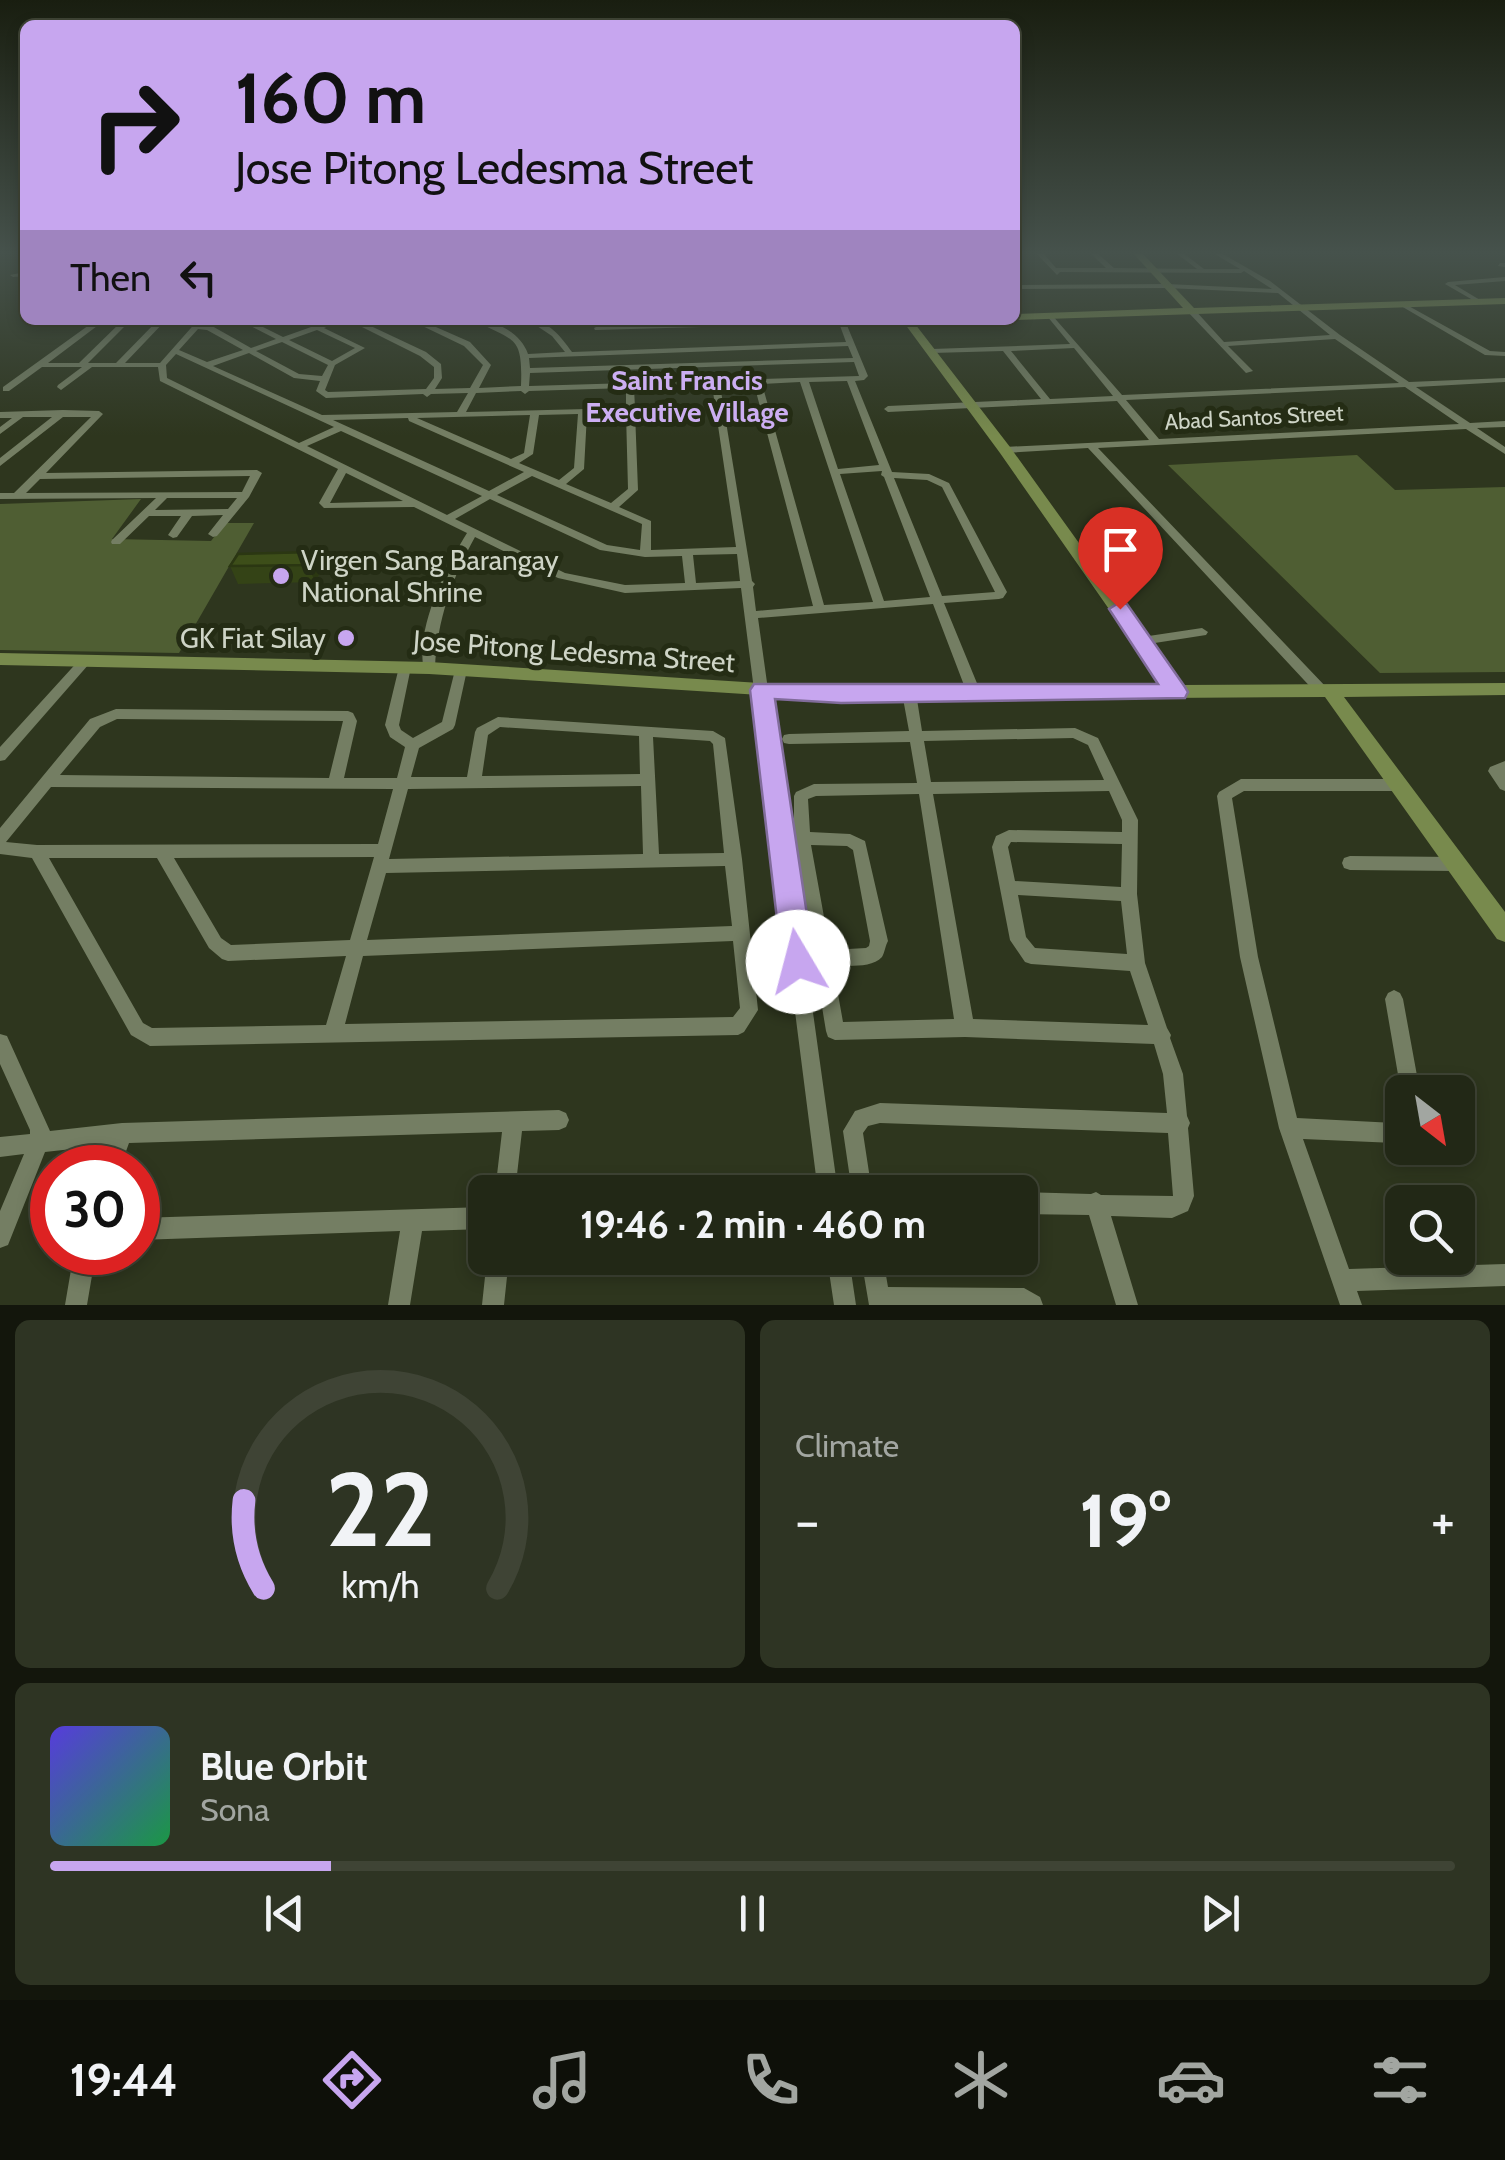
<!DOCTYPE html>
<meta charset="utf-8">
<style>
body{margin:0;font-family:Cabin,sans-serif;background:#2e3423;color:#f1f3f6;height:100vh;display:flex;flex-direction:column;font-size:38px;white-space:nowrap}
*{box-sizing:border-box;margin:0}
p{font-size:32px;color:#a2a6a1}
.icon{flex:none;width:55px;height:55px;fill:none;stroke:currentColor;stroke-width:2;stroke-linecap:round;stroke-linejoin:round}
.map{position:relative;height:1305px;overflow:hidden}
.side{display:flex;flex-direction:column;gap:15px;padding:15px;background:#13160c;flex:1}
.side>*{flex:none}
.top-card{position:absolute;left:20px;top:20px;width:1000px;height:305px;border-radius:15px;box-shadow:0 5px 15px #0003,0 0 0 2px #3f4435;background:#c7a6ef;color:#111;overflow:hidden}
.needle{width:65px;rotate:149deg}
.tools{position:absolute;left:1385px;top:1075px;display:grid;gap:20px}
.tools a{display:grid;place-items:center;width:90px;height:90px;border-radius:15px;background:#222816;box-shadow:0 5px 15px #0003,0 0 0 2px #3f4435;font-size:50px}
.speed{position:absolute;left:30px;top:1145px;display:flex;gap:20px;font-size:50px;font-weight:700;text-align:center}
.speed>*{display:grid;place-content:center;width:130px;height:130px;border-radius:50%;background:#222816;box-shadow:0 5px 15px #0003,0 0 0 2px #3f4435;line-height:1}
.speed .limit{border:15px solid #d22;background:#fff;color:#111}
.pin{position:absolute;display:grid;place-items:center;width:85px;height:85px;color:#fff;margin:-102px -42px;border-radius:50% 50% 50% 0;rotate:-45deg;box-shadow:0 0 10px #0007}
.pin .icon{rotate:45deg}
.me{position:absolute;width:110px;margin:-55px;rotate:352deg;stroke-linejoin:round;filter:drop-shadow(0 0 8px #0008)}
.turn{display:flex;align-items:center;gap:35px;height:210px;padding:0 50px;font-size:45px}
.turn .icon{width:130px;height:130px;stroke-width:2.5}
.turn b{display:block;font-size:70px;line-height:85px}
.then{display:flex;align-items:center;height:95px;padding:0 50px;background:#0003;gap:20px;font-size:38px}
.big{font-size:75px;font-weight:700;line-height:1.1}
.side .tile{flex:1;display:flex;flex-direction:column;justify-content:center;gap:15px;min-width:0;padding:0 35px;border-radius:15px;background:#2e3423}
.side .dial{align-items:center;gap:0}
.dial svg{height:260px;overflow:visible;fill:none;stroke:#3f4435;stroke-width:7;stroke-linecap:round;text-anchor:middle}
.dial text{fill:#f1f3f6;stroke:none}
.song{display:flex;align-items:center;gap:30px}
.cover{width:120px;height:120px;border-radius:15px;background:linear-gradient(135deg,hsl(250 70% 55%),hsl(140 70% 35%))}
.played{height:10px;border-radius:5px;background:linear-gradient(90deg,#c7a6ef 20%,#3f4435 20%)}
.keys{display:flex;justify-content:space-around;direction:ltr}
.heat{display:flex;justify-content:space-between;align-items:center;font-size:55px;direction:ltr}
.side .tiles{flex:1;display:grid;gap:15px;grid-template-columns:1fr 1fr}
.tile:last-child{grid-column:span 2}
.trip{position:absolute;left:468px;top:1175px;width:570px;height:100px;border-radius:15px;background:#222816;box-shadow:0 5px 15px #0003,0 0 0 2px #3f4435;font-weight:700;line-height:100px;text-align:center}
.dock{display:flex;height:160px;justify-content:space-around;align-items:center;background:#0e1009;color:#a2a6a1}
.dock .icon{width:70px;height:70px}
.dock .on{color:#c7a6ef}
.dock b{font-size:45px;color:#f1f3f6}
.map>svg:first-child{display:block}
.green{fill:#4f5e33}
.lines{fill:none;stroke-linecap:round;stroke-linejoin:round}
.street{fill:#747e63;fill-rule:evenodd}
.secondary{fill:#788a4d;fill-rule:evenodd}
.wall{fill:#344316}
.shaded-wall{fill:#2b3712}
.building{fill:#3d4e19;stroke:#2b3712;stroke-width:2.5}
.route{fill:#c7a6ef;stroke:#816c9b;stroke-width:2.5}
.poi-dot{fill:#c7a6ef;stroke:#242c14;stroke-width:4}
.labels{text-anchor:middle;stroke-width:10;stroke-linejoin:round;paint-order:stroke}
.far-street-label{font-size:22px;fill:#ced4c6;stroke:#242c14}
.far-quarter-label{font-size:28px;font-weight:bold;fill:#ccaef2;stroke:#242c14}
.poi-label{font-size:28px;fill:#ced4c6;stroke:#242c14;text-anchor:start}
.street-label{font-size:28px;fill:#ced4c6;stroke:#242c14}
</style>
<div class="map">
<svg width="1505" height="1305" viewBox="0 0 1505 1305">
<rect width="100%" height="100%" fill="#2e361e"/>
<path class="green" d="M1357,455l38,35 110,-3v185l-125,1 -212,-208z
M141,499l-29,40 99,2 14,-18h29l-75,130 -179,-3v-146z"/>
<g class="lines">
<path class="street" d="M1036,253h7l13,15h50l-16,-15h7l17,15 83,1 -21,-16h7l21,16h36l-27,-16h8l49,28 70,54 69,47 96,-4v4l-89,5 54,36 35,-2v6l-28,1 28,19v7l-39,-25 -368,19 229,240 2,3 -2,3h-10l-229,-246 -83,5 -5,-3 5,-3 144,-7 -32,-39 -229,11 -4,-3 4,-3 153,-7 -38,-48 -71,2 -4,-2 4,-2 138,-5 -23,-28 4,-2 71,81 277,-12 -64,-44 -107,7 25,25 -7,2 -59,-62 7,-2 30,33 106,-7 -52,-42 -111,-5 -152,1v-4l152,-1 105,5 -28,-18 -3,2 -181,-1 -3,3zM1074,348l39,48 -63,3 -39,-48zM1405,387l54,37 -300,15 -33,-39z
M1501,253h4v3z
M1500,263h5v4l-7,-1z
M25,272v4l-12,1 -3,-2z
M1505,277v4l-50,4 25,15v2l-2,1 -33,-19 3,-2z
M1401,304h4l85,47 15,1v4l-20,-1 -84,-49z
M96,320h9l-57,43h31l44,-43h8l-43,43h28l42,-43h8l-41,43h35l38,-43h8l-4,5 10,1 39,22 25,-9 -37,-19h10l34,17 28,-10 -14,-7h10l10,5 15,-5h11l-19,8 41,20 -30,17 -10,25 3,2 98,-3 8,-11v-11l-14,-11 -72,-36h10l68,32 15,12 1,14 -7,11 35,-1 13,-23 -19,-19 -54,-26h10l50,22 21,23 -12,23 42,-2c2,-52 -7,-44 -47,-66 22,0 47,13 54,34l37,-2 -13,-16 -24,-16c21,0 33,17 44,32l274,-10 -7,-19 -244,7 -1,-2 4,-2 191,-6h76l-4,2 -15,1 22,53 -4,4 -9,1 37,91 37,2 20,9 58,109 -4,6 -4,1 -55,4 37,90 -2,3h-10l-2,-3 -34,-89 -175,14 80,574h-20l-77,-604 -116,5 -67,-15 -83,-41c-23,41 -38,84 -40,131l-6,4 -5,-1c-9,-42 21,-102 43,-138l-53,-26 -90,1 -5,-5 19,-34 -178,-88 -2,-14h-66l-31,23 -4,-3 1,-2 24,-18h-40l-33,24h-6v-4zM198,329l9,1 36,20 -36,12 -28,-12zM317,330l38,18 -23,13 -43,-21zM282,342l46,23 -6,11 -23,-2 -43,-23zM848,346l5,12 -323,10 -1,-10zM249,353l45,25 26,3 -4,10 10,7 97,-4 4,3 4,-3 37,-1 -11,19 -135,3 -109,-49zM176,354l158,73 -35,16 -132,-65 -1,-13zM854,362l5,14 -330,10 1,-13zM847,381l32,84 -41,4 -29,-87zM800,382l73,220 -49,3 -62,-221zM754,384l59,222 -57,5 -3,-24 2,-3 -3,-3 -32,-196zM712,385l24,162 -85,3v-29l-32,-14 19,-17 -3,-78 2,-2 -2,-2 -1,-20zM626,388v20l-160,4 10,-19 45,-2 4,3 4,-3zM626,413l2,76 -17,14 -45,-19 18,-15 3,-55zM578,414l-4,54 -15,12 -40,-17 14,-9 6,-39zM530,415l-6,38 -13,6 -94,-41zM408,418l1,3 115,51 -35,19 -156,-71zM341,431l141,65 -35,19 -140,-69zM882,471l-1,4 3,2 46,120 -46,4 -44,-127zM346,473l57,28 -73,2zM532,476l110,48 -2,26 -33,-5 -110,-50zM894,478l33,2 15,7 53,105 -53,4zM490,499l110,51 45,7 37,-1 3,27 -60,2 -60,-12 -110,-54zM737,554l3,27 -44,2 -3,-28z
M63,410l36,1 4,3 -57,59 211,-3 5,3 -13,24 -32,39 -4,1 -5,-3 15,-19 -31,1 -15,21 -4,1 -5,-3 13,-19h-32l-29,28h-8l-1,-2 1,-2 44,-42 -156,1v-6h14l77,-76h-28l-63,49v-8l52,-41h-29l-23,17v-7l12,-9h-12v-6zM250,476l-8,16 -216,1 14,-14zM167,498h70l-9,11 -73,1z
M1202,628l6,4 -2,3 -64,10 -6,-4 6,-4z
M85,657l4,1 2,3 -2,3 -84,96 -5,1v-14l81,-89z
M405,663l6,4 -12,58 2,5 12,8 29,-16 13,-52 6,-4 6,4 -12,55 -2,4 -34,19 -8,29h56l8,-45 2,-4 21,-11 215,14 12,7 17,121 16,151 -14,22 -6,3 -588,11 -19,-11 -99,-177 -32,-4v-26l90,-109 26,-10 232,2 5,2 4,8 -13,57h53l8,-31 -15,-10 -5,-12 14,-58zM117,719l226,2 -14,57 -269,-3 40,-48zM500,727l139,9 1,38 -158,2 6,-41zM653,737l57,4 3,3 11,109 -65,1zM641,786l2,68 -254,5 19,-70zM51,787l342,2 -15,55 -341,1 -31,-3zM374,857l-24,83 -119,5 -10,-7 -47,-80zM49,858h108l52,90 13,11 6,2 118,-5 -20,69 -174,3 -9,-5zM725,866l7,60 -365,14 19,-67zM733,941l7,67 -7,9 -388,7 18,-68z
M909,688l5,2 2,3 6,38 153,-3 23,10 40,82 -1,74 8,69 22,65 4,7 -1,3 13,36 4,42 3,7 -2,5 6,68 -6,15 -16,7 -61,-2 27,89h-22l-27,-90 -69,-1v-22l71,2 5,-2 5,3 72,1 -5,-63 -288,-10 -12,3 -5,7 9,59h-20l-9,-61 12,-20 25,-8 287,10 -4,-39 -9,-30 -189,-7 -130,3 -7,-3 -2,-6 -32,-193v-42l2,-4 18,-8 103,-1 -7,-41 -121,2 -5,-1 -2,-4 2,-4 5,-1 120,-3 -7,-38 2,-3zM1073,738l15,7 16,35 -173,2 -7,-41zM1109,791l13,29v12l-113,-2 -13,6 -4,11 18,93 15,22 6,2 99,7 18,54 -175,-6 -40,-225zM919,794l35,225 -111,3 -10,-56c13,-1 38,3 49,-9 2,-3 4,-13 6,-16l-23,-100 -15,-7 -40,-2 -2,-33 8,-3zM1011,842l111,2 -1,43 -106,-6 -7,-34zM811,845l36,1 6,4 17,91 -1,5 -3,2 -36,2zM1018,895l103,6 6,53 -92,-6 -9,-11z
M1505,761v30l-5,-2 -12,-18 2,-4z
M1241,779h155l5,2 2,4 -2,4 -5,2h-152l-12,7 26,159 39,161 98,5 7,-3v20l-7,3 -92,-4 46,130 156,-5v22l-148,5 5,14h-22l-61,-177 -39,-171 -23,-161 2,-4z
M1350,856l105,1 6,2 2,5 -2,5 -6,2 -105,-1 -6,-2 -2,-5 2,-5z
M1394,990l6,3 3,6 17,93h-18v3l-1,-3 -16,-93 3,-6z
M0,1034l7,2 43,95 72,-8 437,-13 7,3 3,7 -3,7 -7,3 -37,1 -7,61h-20l7,-60 -373,11 -9,25h-20l8,-23 -63,7 -37,93 -8,3v-37l24,-57 -24,3v-20l30,-3v-4l-30,-66z
M485,1207v22l-63,2 -12,74h-22l12,-74 -262,9v-22z
M74,1252h22l-9,53h-22z
M487,1258h22l-5,47h-22z
M827,1258h22l7,47h-22z
M861,1258h22l5,29 136,1 16,9 3,8h-174z"/>
<path class="secondary" d="M1133,253h9l52,55 311,-10v6l-490,16v-6l168,-6z
M902,320h10l98,127 171,238 324,-2v12l-161,2 161,215v30l-8,-3 -172,-242 -484,3 -412,-26 -429,-9v-12l429,9 412,26 321,-3 -162,-232z"/>
</g>
<path class="wall" d="M315,552l7,17 -7,13 -77,2 -8,-18z"/>
<path class="shaded-wall" d="M315,552l7,17 -7,13 -7,-17z"/>
<path class="building" d="M315,552l-7,13 -78,1 8,-12z"/>
<linearGradient id="sky" x2="0" y2="1"><stop stop-color="#191e10"/><stop offset="0.58" stop-color="#46524c"/><stop offset="1" stop-color="#46524c" stop-opacity="0"/></linearGradient>
<rect width="1505" height="436" fill="url(#sky)"/>
<path class="route" d="M1120,602l7,2 58,83 3,5 -3,6 -344,5 -66,-4 39,263 -5,10 -11,5 -11,-5 -5,-10 -32,-272 4,-6h404l-49,-75z"/>
<g class="poi-dot">
<circle cx="281" cy="576" r="10"/>
<circle cx="346" cy="638" r="10"/>
</g>
<g class="labels">
<g class="far-street-label">
<text transform="translate(1254 417) rotate(-3)" y="8">Abad Santos Street</text>
</g>
<g class="far-quarter-label">
<text x="687" y="390">Saint Francis<tspan x="687" dy="32">Executive Village</tspan></text>
</g>
<g class="poi-label">
<text x="301" y="570">Virgen Sang Barangay<tspan x="301" dy="32">National Shrine</tspan></text>
<text x="326" y="648" text-anchor="end">GK Fiat Silay</text>
</g>
<g class="street-label">
<text transform="translate(574 651) rotate(4)" y="10">Jose Pitong Ledesma Street</text>
</g>
</g>
</svg>
<div class="tools">
<a><svg class="needle" viewBox="-14 -14 28 28"><path d="M0-13l5 13h-10z" fill="#e53935"/><path d="M0 13l5-13h-10z" fill="#a2a6a1"/></svg></a>
<a><svg class="icon" aria-label="search" viewBox="0 0 24 24"><circle cx="10" cy="10" r="6"/><path d="M15 15l6 6"/></svg></a>
</div>
<div class="speed"><div class="limit">30</div></div>
<div class="pin" style="left:1120px;top:609px;background:#d93025"><svg class="icon" aria-label="arrive" viewBox="0 0 24 24"><path d="M6 21V4h12l-3 4 3 4H6"/></svg></div>
<svg class="me" style="left:798px;top:962px" viewBox="-20 -20 40 40"><circle r="19" fill="#fff"/><path d="M0-13L10 11 0 6-10 11z" fill="#c7a6ef"/></svg>
<div class="trip">19:46 · 2 min · 460 m</div>
<div class="top-card">
<div class="turn"><svg class="icon" aria-label="right" viewBox="0 0 24 24"><path d="M7 20v-9h11M14 6l5 5-5 5"/></svg><div><b>160 m</b>Jose Pitong Ledesma Street</div></div>
<div class="then">Then<svg class="icon" aria-label="left" viewBox="0 0 24 24"><path d="M17 20v-9H6M10 6l-5 5 5 5"/></svg></div>
</div>
</div>
<section class="side">
<div class="tiles">
<div class="tile dial"><svg viewBox="0 0 100 80">
<path d="M14 69A42 42 0 1 1 86 69"/>
<path d="M14 69A42 42 0 0 1 8 42" stroke="#c7a6ef"/>
<text x="50" y="56" font-size="32" font-weight="700">22</text>
<text x="50" y="72" font-size="11">km/h</text>
</svg></div>
<div class="tile"><p>Climate</p>
<div class="heat"><a>−</a><b class="big">19°</b><a>+</a></div>
</div>
<div class="tile">
<div class="song"><i class="cover"></i><div><b>Blue Orbit</b><p>Sona</p></div></div>
<div class="played"></div>
<div class="keys"><svg class="icon" aria-label="previous" viewBox="0 0 24 24"><path d="M18 5L8 12l10 7zM5 5v14"/></svg><svg class="icon" aria-label="pause" viewBox="0 0 24 24"><path d="M8 5v14M16 5v14"/></svg><svg class="icon" aria-label="next" viewBox="0 0 24 24"><path d="M6 5l10 7-10 7zM19 5v14"/></svg></div>
</div>
</div>
</section>
<nav class="dock">
<b>19:44</b>
<svg class="icon on" aria-label="directions" viewBox="0 0 24 24"><path d="M12 3l9 9-9 9-9-9zM9 14v-3h6M13 9l2 2-2 2"/></svg>
<svg class="icon" aria-label="music" viewBox="0 0 24 24"><path d="M9 18V5l10-2v13"/><circle cx="6" cy="18" r="3"/><circle cx="16" cy="16" r="3"/></svg>
<svg class="icon" aria-label="phone" viewBox="0 0 24 24"><path d="M5 4h4l2 5-3 2q2 4 5 5l2-3 5 2v4C11 20 4 13 5 4z"/></svg>
<svg class="icon" aria-label="climate" viewBox="0 0 24 24"><path d="M12 3v18M4 7l16 10M4 17L20 7"/></svg>
<svg class="icon" aria-label="car" viewBox="0 0 24 24"><path d="M5 17H2v-5l4-1 3-4h7l3 4 3 1v5h-3M9 17h6M6 11h13"/><circle cx="7" cy="17" r="2"/><circle cx="17" cy="17" r="2"/></svg>
<svg class="icon" aria-label="filters" viewBox="0 0 24 24"><path d="M4 7h16M4 17h16"/><circle cx="9" cy="7" r="2"/><circle cx="15" cy="17" r="2"/></svg>
</nav>
